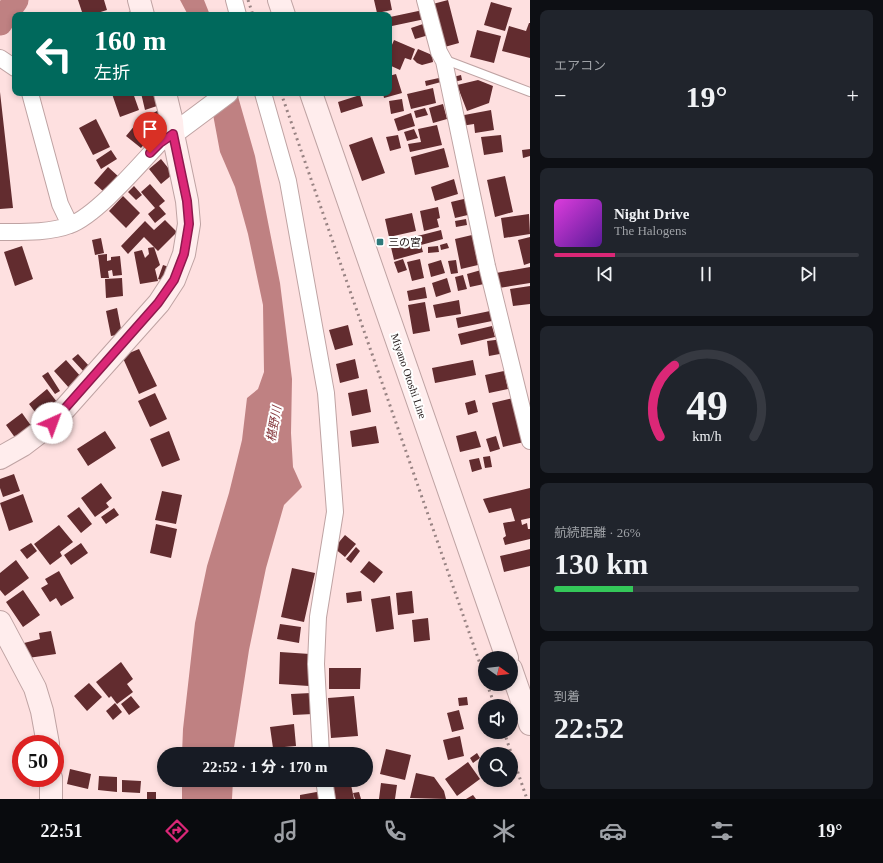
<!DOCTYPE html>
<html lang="ja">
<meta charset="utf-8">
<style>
body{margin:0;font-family:"Times New Roman","Noto Sans JP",serif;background:#20242c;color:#f1f3f6;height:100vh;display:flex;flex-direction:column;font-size:15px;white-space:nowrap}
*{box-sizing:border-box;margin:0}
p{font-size:13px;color:#9ea1a6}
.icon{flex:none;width:22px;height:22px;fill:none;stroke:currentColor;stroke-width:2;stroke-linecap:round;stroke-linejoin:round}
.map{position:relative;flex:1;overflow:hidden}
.side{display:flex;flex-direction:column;gap:10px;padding:10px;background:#0d0f14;width:353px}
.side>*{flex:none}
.guide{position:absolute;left:12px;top:12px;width:380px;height:84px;border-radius:8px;box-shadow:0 2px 6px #0003;background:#00695c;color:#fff;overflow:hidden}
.needle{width:26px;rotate:104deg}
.controls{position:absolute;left:478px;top:651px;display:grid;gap:8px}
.controls a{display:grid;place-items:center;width:40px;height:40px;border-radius:50%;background:#171b24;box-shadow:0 2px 6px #0003;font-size:20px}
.speed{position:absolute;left:12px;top:735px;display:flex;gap:8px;font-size:20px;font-weight:700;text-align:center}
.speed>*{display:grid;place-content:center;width:52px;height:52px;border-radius:50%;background:#171b24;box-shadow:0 2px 6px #0003;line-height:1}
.speed .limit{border:6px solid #d22;background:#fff;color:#111}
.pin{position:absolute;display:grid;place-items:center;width:34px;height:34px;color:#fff;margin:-41px -17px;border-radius:50% 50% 50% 0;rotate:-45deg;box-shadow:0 0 4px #0007}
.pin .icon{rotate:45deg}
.me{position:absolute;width:44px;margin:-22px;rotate:43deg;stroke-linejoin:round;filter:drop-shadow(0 0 3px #0008)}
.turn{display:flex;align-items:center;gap:14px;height:84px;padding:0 16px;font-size:18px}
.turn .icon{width:52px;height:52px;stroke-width:2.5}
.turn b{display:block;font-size:28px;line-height:34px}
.big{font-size:30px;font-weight:700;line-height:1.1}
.side .tile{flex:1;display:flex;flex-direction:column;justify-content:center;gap:6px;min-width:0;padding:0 14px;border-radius:8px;background:#20242c}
.side .dial{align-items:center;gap:0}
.dial svg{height:104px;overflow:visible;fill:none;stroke:#363941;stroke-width:7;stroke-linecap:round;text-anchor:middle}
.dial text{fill:#f1f3f6;stroke:none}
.song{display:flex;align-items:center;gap:12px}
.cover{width:48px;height:48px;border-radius:6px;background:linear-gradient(135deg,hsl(300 70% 55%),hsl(270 70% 35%))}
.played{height:4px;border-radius:2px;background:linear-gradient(90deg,#db2777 20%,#363941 20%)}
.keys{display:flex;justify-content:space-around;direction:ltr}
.heat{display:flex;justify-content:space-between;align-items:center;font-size:22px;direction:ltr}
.charge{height:6px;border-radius:3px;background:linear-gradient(90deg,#34c759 26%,#363941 0)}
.trip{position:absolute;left:157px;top:747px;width:216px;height:40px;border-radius:20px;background:#171b24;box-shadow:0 2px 6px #0003;font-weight:700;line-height:40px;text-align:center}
.dock{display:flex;height:64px;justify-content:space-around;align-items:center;background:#090b0e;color:#9ea1a6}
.dock .icon{width:28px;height:28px}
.dock .current{color:#db2777}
.dock b{font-size:18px;color:#f1f3f6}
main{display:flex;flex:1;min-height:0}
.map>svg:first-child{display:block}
.water{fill:#bf8182}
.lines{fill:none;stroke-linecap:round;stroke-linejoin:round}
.river{stroke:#bf8182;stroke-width:25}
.building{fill:#622c2f}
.service-casing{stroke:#bfa3a3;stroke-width:10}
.minor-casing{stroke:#bfa3a3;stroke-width:18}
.tertiary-casing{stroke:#bfa3a3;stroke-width:22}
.secondary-casing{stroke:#bfa3a3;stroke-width:24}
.service{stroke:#fff;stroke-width:8}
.minor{stroke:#fff;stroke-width:16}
.tertiary{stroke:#fff;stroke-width:20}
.secondary{stroke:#ffeded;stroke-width:22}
.rail{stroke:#988383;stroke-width:3;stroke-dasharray:2 4;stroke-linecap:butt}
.route-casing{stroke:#8e194d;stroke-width:10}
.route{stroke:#db2777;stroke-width:7}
.poi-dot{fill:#2f797b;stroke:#fff;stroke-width:1.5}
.labels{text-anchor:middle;stroke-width:4;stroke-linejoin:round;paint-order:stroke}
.poi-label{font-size:11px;fill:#221818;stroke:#fff;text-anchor:start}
.street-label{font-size:11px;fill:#221818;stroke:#fff}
.water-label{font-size:12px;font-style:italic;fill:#86383d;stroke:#fff}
</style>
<main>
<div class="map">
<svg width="530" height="799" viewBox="0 0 530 799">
<rect width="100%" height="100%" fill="#fee0e0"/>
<path class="water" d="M180,0h24l6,15h-22z
M209,93h28l18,63 25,127 12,96 -1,54 2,34 9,20 -18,18 -18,63 -17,82 -16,104h-51l1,-25 12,-106 12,-57 22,-73 13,-53 5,-42 11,-9 6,-17 -1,-67 -15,-71 -13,-47 -15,-35z
M182,780h51l-1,19h-50z"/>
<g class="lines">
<path class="river" d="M0,23l16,-23"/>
</g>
<path class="building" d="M78,0h26l3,10 -16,5h-8z
M374,0h16l2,10 -15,3z
M448,0l11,43 -18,5 -12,-43z
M491,2l21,6 -7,23 -21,-6z
M141,9l2,6h-23v-1z
M423,10l2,9 -33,7 -2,-9z
M426,23l3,12 -14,4 -4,-11z
M529,23h1v35l-28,-7 7,-25 17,5z
M477,30l24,6 -7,27 -24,-6z
M394,40l21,9 -4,11 -6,-2 -5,12 -11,-5v-13z
M418,49l14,6 1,7 -11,3 -5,-2 -4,-4z
M396,74l6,19 -18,5 -1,-5h6v-17z
M461,75l1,5 -8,2 -1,-5z
M439,78l2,4 -15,4 -1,-5z
M478,80l15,6 -4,17 -22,8 -10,-26z
M433,88l3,15 -25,6 -4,-15z
M0,92l13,116 -13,1z
M133,93l6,17 -19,7 -8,-23z
M141,93h15l4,12 -15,5z
M360,95l3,11 -22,7 -3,-11z
M402,99l2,12 -13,3 -2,-13z
M443,104l4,15 -14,4 -4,-15z
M163,108l7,17 -9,4 -2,-3 -18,22 -15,-12 19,-23 13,11 -5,-11z
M425,108l3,7 -12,3 -2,-7z
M491,110l3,20 -19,3 -1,-9 -13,2 -2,-10z
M411,113l4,13 -17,5 -4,-12z
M96,119l14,28 -17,8 -14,-27z
M437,125l5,20 -32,7 -2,-8 13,-2 -3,-13z
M414,129l4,9 -11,3 -3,-9z
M398,135l3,13 -11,3 -4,-14z
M501,135l2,17 -19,3 -3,-18z
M372,137l13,36 -23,8 -13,-36z
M444,148l5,19 -34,8 -4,-18z
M530,149v7l-7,2 -1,-8z
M111,150l6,9 -16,10 -5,-9z
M161,159l12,15 -12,10 -12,-15z
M108,167l11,10 -15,15 -10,-9z
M505,176l8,36 -18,5 -8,-37z
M454,179l4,15 -23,7 -4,-14z
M150,184l15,17 -6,5 7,8 -11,9 -7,-9 7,-6 -14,-16z
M134,186l8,9 -6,5 -8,-8z
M123,196l17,17 -14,15 -17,-17z
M468,198l4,16 -17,4 -4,-16z
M438,207l2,11 -3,1 2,8 -15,4 -4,-20z
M412,213l4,18 -27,6 -4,-18z
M529,214l1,20 -26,4 -3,-20z
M466,219l1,6 -11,2 -1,-6z
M165,220l12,12 -19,19 -14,-14 -16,17 -7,-8 24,-25 9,9z
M441,230l2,9 -22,6 2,7 -29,8 -4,-17z
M472,235l6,30 -17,4 -6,-30z
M530,237v26l-6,2 -6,-25z
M101,238l3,15 -9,2 -3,-15z
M447,243l2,5 -8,2 -1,-5z
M22,246l11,33 -18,7 -11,-34z
M438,246l1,6 -11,1v-6z
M154,247l6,18 -5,4 3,12 -18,3 -6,-32 8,-2 3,8 4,-4 -1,-6z
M107,254v7l4,-1v-3l9,-1 2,19 -9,1 -1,-6 -4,1 1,7h-8l-3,-23z
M403,259l4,11 -9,3 -4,-11z
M420,259l4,19 -12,3 -5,-19z
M441,260l4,13 -14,4 -3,-13z
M456,260l2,13 -7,1 -3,-13z
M163,265l6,2 -4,14 -7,-2z
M530,267v16l-31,5 -3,-15z
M481,270l3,14 -14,3 -3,-13z
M463,275l4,14 -9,2 -3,-14z
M122,278l1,18 -17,2 -1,-19z
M447,278l4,14 -15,5 -4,-14z
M530,286v18l-17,2 -3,-17z
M425,287l2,11 -18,3 -2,-10z
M459,300l2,14 -25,4 -3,-13z
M425,302l5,29 -17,3 -5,-29z
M117,308l5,26 -11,2 -5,-25z
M490,311l2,10 -34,7 -2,-10z
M348,325l5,20 -18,5 -6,-20z
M492,326l3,11 -34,8 -3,-11z
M503,339l2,14 -16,3 -2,-15z
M139,349l18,37 -18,8 -17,-38z
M78,354l12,13 -6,5 -12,-13z
M355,359l4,19 -19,5 -4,-19z
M66,360l16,18 -12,11 -16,-18z
M473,360l3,15 -41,8 -3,-15z
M504,371l4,18 -19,4 -4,-18z
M48,372l12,19 -5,3 -13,-18z
M47,389l10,13 -19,14 -9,-12z
M367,389l4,23 -19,4 -4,-23z
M155,393l12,26 -17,8 -12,-26z
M513,398l11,44 -21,5 -11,-44z
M475,400l3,12 -10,3 -3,-12z
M22,413l10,14 -16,12 -10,-14z
M376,426l3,17 -27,4 -2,-16z
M105,431l11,17 -28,18 -11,-17z
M169,431l11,29 -18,7 -12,-28z
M476,431l5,16 -21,5 -4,-16z
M496,436l4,13 -10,3 -4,-13z
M490,456l2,11 -7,1 -2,-11z
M479,458l3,11 -10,3 -3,-12z
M14,474l6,17 -17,6 -3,-9v-9z
M101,483l11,15 -6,5 3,4 -14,10 -14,-19z
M530,488v30l-9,2 1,5 5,-2 1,6h2v10l-25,6 -2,-7 3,-2 -3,-13 12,-2 -4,-13 -22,5 -6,-14z
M162,491l20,4 -6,29 -21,-4z
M23,494l10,28 -24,9 -9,-28z
M79,507l13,17 -11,9 -14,-17z
M114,508l5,7 -13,9 -5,-7z
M156,524l21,5 -6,29 -21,-5z
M59,525l14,17 -13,10 2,4 -12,9 -16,-21z
M345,535l11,9 -11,13 -11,-9z
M31,543l6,8 -10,8 -7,-9z
M81,543l7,10 -17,12 -7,-10z
M356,547l4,4 -9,12 -5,-4z
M530,549v17l-26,6 -4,-16z
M16,560l13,18 -24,18 -5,-6v-17z
M369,561l14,11 -9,11 -14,-11z
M292,568l23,5 -11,49 -23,-5z
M59,571l15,27 -13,8 -5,-8 -6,4 -9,-14 7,-4 -3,-5z
M23,590l17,25 -17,12 -17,-25z
M361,591l1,10 -15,2 -1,-10z
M412,591l2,22 -16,2 -2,-22z
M390,596l4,33 -18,3 -5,-33z
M428,618l2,22 -16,2 -2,-22z
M280,624l21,3 -2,16 -22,-4z
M51,631l5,23 -28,4 -4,-15 16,-4 -1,-6z
M280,652l30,2 -1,32 -30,-2z
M121,662l12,17 -6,5 6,8 -16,12 -6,-8 -2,2 -13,-16z
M329,668h32l-1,21h-31z
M89,683l13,14 -15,14 -13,-15z
M311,693l2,21 -20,1 -2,-21z
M131,696l9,11 -11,8 -8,-11z
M354,696l4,40 -27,2 -3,-40z
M467,697l1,8 -9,1 -1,-8z
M115,703l7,9 -9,8 -7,-9z
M459,710l5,19 -12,3 -5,-19z
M294,724l2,22 -23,2 -3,-21z
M460,736l4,20 -16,4 -5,-20z
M386,749l25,6 -6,25 -25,-6z
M477,753l3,5 -7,5 -3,-5z
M468,762l12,17 -23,17 -12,-17z
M70,769l21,5 -3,15 -21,-5z
M416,773l18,4 10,14 2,8 -36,-1z
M99,776l18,1v15l-19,-2z
M122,780l19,1 -1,12 -18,-1z
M329,780h21l4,19h-21z
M381,783l16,2 -2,14h-16z
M322,791l1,8h-23v-4z
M147,792h9v7h-9z
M359,792l2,7h-6l-2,-6z
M473,795l3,4h-10z"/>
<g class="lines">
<g class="service-casing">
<path id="service" d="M443,59l87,33"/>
</g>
<g class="minor-casing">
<path id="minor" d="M234,0l4,15
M425,0l14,52 5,9 43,205 43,175
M0,58l15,10
M30,93l30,111 10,21
M263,93l25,88 38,212 9,119 -17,105 -2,47 5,90
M0,232c22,0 50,1 70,-7 27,-10 69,-60 90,-82l13,-9
M324,780l3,19"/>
</g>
<g class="tertiary-casing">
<path id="tertiary" d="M173,134l55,-41"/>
</g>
<g class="secondary-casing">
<path id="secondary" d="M139,0l4,15
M279,0l5,15
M311,93l196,565
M0,458l23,-13 29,-22 107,-120 15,-23 10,-26 5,-30 -2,-23 -14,-67 -1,-12 -7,-29
M0,622l35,66 7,23 6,33
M511,669l19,55
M51,778v21"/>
</g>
<use href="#service" class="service"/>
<use href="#minor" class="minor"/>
<use href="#tertiary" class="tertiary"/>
<use href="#secondary" class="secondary"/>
<path class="rail" d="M248,0l5,15
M281,93l204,585
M487,684l8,22
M504,732l23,67"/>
</g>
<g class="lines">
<g class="route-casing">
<path id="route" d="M52,423l106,-120 16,-23 10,-26 5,-30 -2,-23 -14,-67 -13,9 -10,10"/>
</g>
<use href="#route" class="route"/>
</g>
<rect class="poi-dot" x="376" y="238" width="8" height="8" rx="2"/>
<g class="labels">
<g class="poi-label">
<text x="388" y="246">三の宮</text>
</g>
<g class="street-label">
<text transform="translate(409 376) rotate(71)" y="4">Miyano Otoshi Line</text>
</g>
<g class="water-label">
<text transform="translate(274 424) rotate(-80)" y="4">椹野川</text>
</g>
</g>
</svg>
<div class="controls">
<a><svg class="needle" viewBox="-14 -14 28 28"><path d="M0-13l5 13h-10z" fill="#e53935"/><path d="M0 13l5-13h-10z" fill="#9ea1a6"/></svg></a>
<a><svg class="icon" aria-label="sound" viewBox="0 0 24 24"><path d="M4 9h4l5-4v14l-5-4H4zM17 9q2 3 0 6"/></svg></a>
<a><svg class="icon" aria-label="search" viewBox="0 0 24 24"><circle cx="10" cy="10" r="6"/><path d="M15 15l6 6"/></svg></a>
</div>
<div class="speed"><div class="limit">50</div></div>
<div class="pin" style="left:150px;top:153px;background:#d93025"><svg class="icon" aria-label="arrive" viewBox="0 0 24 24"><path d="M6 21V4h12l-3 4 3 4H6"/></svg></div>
<svg class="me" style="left:52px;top:423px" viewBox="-20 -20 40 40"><circle r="19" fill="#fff"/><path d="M0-13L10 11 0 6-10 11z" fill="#db2777"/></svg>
<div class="trip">22:52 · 1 分 · 170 m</div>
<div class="guide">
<div class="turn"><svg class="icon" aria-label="left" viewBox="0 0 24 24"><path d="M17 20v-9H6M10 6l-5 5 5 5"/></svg><div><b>160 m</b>左折</div></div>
</div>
</div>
<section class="side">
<div class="tile"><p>エアコン</p>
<div class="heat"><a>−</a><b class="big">19°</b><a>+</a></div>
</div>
<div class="tile">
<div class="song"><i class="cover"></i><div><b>Night Drive</b><p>The Halogens</p></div></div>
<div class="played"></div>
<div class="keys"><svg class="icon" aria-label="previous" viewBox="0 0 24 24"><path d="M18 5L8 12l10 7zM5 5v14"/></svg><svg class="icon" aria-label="pause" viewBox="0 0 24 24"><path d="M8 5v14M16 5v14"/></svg><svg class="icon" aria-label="next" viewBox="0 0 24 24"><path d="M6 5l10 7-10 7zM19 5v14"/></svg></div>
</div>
<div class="tile dial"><svg viewBox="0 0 100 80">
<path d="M14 69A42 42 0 1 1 86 69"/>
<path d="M14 69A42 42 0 0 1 25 14" stroke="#db2777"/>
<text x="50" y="56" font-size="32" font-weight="700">49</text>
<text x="50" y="72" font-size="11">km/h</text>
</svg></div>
<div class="tile"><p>航続距離 · 26%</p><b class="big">130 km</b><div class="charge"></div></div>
<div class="tile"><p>到着</p><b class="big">22:52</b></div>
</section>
</main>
<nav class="dock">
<b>22:51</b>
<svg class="icon current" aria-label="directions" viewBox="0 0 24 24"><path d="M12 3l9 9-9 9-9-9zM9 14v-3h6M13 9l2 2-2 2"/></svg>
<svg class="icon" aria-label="music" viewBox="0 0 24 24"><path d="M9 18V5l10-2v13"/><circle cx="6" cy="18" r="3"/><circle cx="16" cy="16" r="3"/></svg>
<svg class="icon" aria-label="phone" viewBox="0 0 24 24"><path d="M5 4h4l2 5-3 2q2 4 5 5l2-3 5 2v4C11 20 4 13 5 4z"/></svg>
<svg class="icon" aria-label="climate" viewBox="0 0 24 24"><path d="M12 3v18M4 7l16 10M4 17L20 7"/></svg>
<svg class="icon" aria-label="car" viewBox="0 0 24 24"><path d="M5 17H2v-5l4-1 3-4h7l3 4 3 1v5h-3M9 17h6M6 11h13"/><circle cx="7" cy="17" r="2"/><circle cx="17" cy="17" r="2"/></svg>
<svg class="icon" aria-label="filters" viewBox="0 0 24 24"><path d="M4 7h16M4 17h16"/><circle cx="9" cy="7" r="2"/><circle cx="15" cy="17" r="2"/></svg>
<b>19°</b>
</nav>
